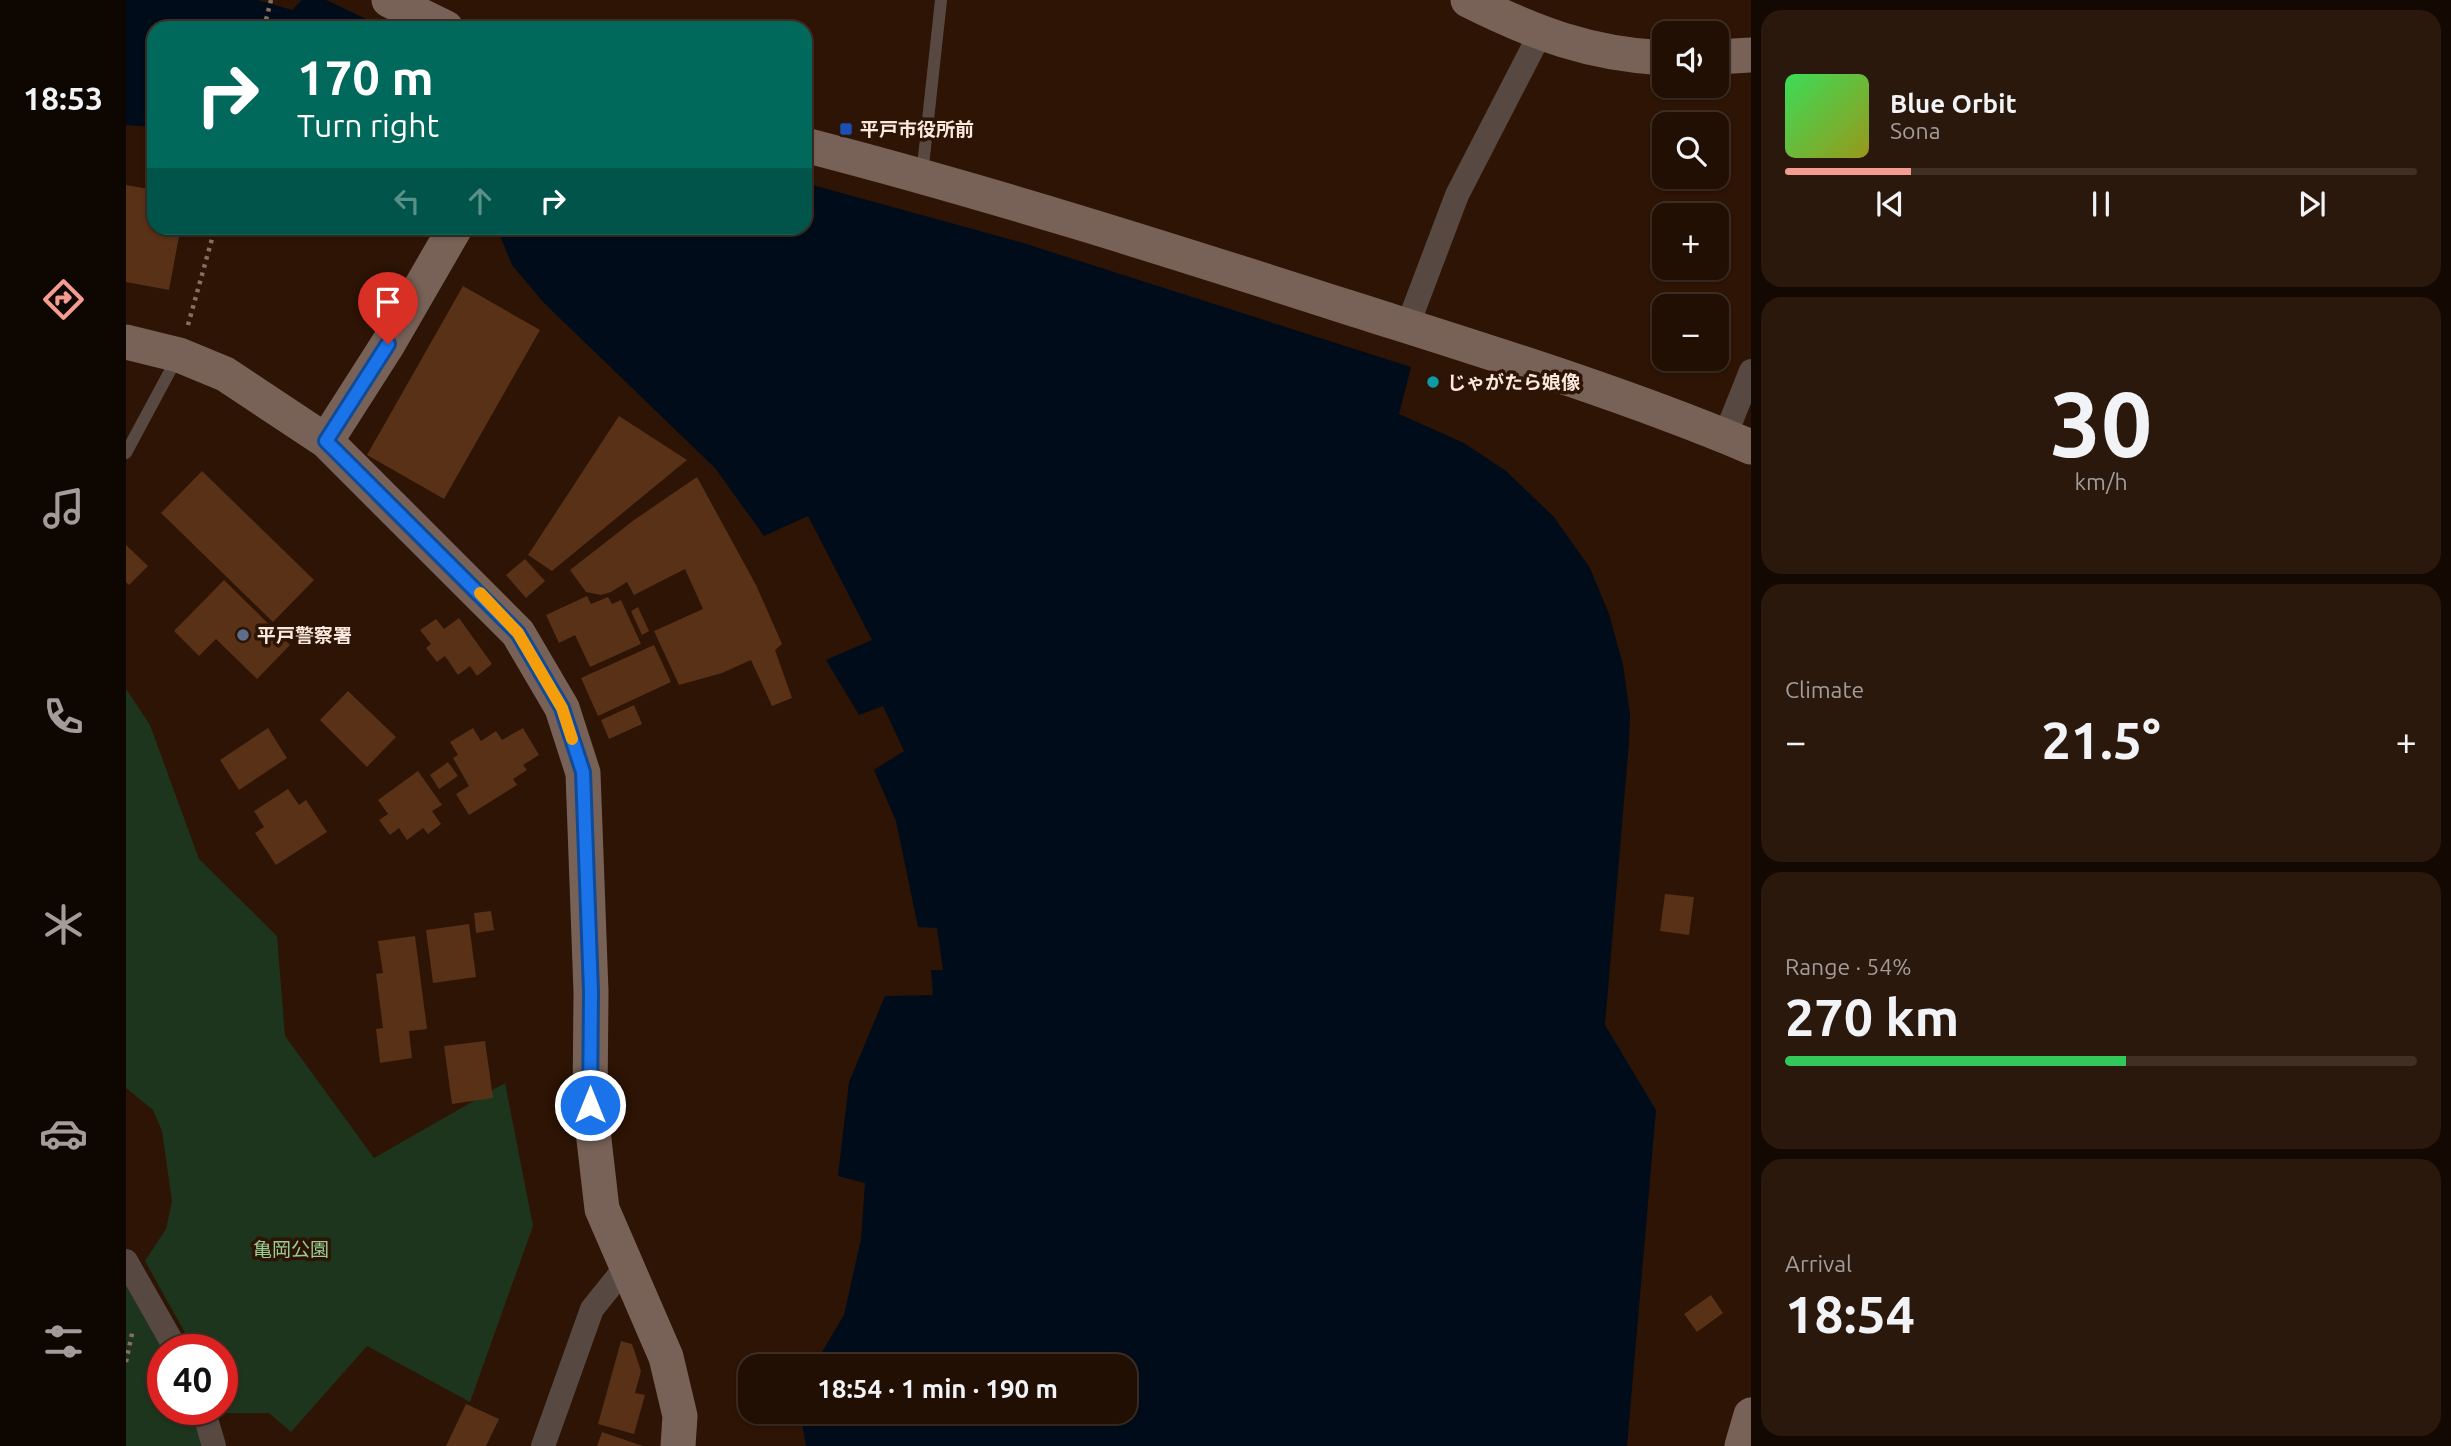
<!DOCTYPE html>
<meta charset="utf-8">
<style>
body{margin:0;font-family:Ubuntu,"Noto Sans JP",sans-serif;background:#2a180d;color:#f1f3f6;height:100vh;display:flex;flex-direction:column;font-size:26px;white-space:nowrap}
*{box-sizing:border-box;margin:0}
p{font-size:23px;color:#a29c9a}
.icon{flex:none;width:38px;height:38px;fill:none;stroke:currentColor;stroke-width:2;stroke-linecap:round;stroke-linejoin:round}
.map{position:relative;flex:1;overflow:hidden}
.details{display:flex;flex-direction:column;gap:10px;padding:10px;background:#130802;width:700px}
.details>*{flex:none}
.guide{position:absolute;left:21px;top:21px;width:665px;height:214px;border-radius:21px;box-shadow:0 2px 5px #0004,0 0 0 2px #3f2f25;background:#00695c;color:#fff;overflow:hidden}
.controls{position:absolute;left:1526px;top:21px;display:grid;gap:14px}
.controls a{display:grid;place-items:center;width:77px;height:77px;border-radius:14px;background:#220f03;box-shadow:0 2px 5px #0004,0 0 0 2px #3f2f25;font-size:35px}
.speed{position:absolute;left:21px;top:1334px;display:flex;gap:14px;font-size:35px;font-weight:700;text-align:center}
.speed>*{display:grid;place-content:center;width:91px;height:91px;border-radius:50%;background:#220f03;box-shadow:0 2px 5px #0004,0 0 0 2px #3f2f25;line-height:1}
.speed .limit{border:10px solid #d22;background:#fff;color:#111}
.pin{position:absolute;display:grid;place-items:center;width:60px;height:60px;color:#fff;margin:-72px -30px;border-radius:50% 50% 50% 0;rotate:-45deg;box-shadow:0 0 7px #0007}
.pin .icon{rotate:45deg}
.me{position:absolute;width:77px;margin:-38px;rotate:0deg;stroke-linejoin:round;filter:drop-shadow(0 0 5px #0008)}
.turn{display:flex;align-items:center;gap:24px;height:147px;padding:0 35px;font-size:32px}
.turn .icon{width:91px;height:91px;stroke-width:2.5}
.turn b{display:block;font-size:49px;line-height:60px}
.lanes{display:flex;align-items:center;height:66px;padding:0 35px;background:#0003;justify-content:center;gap:35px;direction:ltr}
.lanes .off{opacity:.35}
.big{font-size:52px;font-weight:600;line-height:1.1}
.details .widget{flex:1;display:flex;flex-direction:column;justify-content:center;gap:10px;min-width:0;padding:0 24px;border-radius:21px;background:#2a180d}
.details .dial{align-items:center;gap:0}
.dial b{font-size:91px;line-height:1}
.song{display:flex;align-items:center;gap:21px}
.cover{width:84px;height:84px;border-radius:10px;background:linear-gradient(135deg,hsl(130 70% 55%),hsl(60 70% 35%))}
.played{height:7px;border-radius:4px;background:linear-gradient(90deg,#f59c90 20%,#3f2f25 20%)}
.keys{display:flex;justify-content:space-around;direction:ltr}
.heat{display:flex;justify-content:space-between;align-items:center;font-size:38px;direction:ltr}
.charge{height:10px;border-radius:5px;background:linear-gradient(90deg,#34c759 54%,#3f2f25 0)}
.trip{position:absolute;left:612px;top:1354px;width:399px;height:70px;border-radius:21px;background:#220f03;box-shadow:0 2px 5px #0004,0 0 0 2px #3f2f25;font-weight:600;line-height:70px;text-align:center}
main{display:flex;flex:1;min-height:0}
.tab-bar{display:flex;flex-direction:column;width:126px;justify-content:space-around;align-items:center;background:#0e0601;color:#a29c9a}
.tab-bar .icon{width:49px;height:49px}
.tab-bar .on{color:#f59c90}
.tab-bar b{font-size:32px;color:#f1f3f6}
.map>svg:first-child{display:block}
.green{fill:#1d351d}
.water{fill:#000c1a}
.building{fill:#583117}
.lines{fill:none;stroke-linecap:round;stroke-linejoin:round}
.path{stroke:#856f61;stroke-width:4.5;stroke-dasharray:3.5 5;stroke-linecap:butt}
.lane{stroke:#574942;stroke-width:12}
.street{stroke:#574942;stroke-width:24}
.secondary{stroke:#786258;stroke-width:35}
.route-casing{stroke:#114b97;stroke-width:18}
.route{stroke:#1a73e8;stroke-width:12}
.slow{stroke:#f59e0b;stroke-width:12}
.transit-dot{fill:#1a4fb4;stroke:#2d1404;stroke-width:2.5}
.culture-dot{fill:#0f9aa8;stroke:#2d1404;stroke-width:2.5}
.service-dot{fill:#5c6f8a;stroke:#2d1404;stroke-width:2.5}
.labels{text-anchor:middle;stroke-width:7;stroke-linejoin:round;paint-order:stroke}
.poi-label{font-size:19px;font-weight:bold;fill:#fbe9df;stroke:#2d1404;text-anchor:start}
.park-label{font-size:19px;fill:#97cf96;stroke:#2d1404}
</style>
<main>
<nav class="tab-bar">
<b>18:53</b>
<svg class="icon on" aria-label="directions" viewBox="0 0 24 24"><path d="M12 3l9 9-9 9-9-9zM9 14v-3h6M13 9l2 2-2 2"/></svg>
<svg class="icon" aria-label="music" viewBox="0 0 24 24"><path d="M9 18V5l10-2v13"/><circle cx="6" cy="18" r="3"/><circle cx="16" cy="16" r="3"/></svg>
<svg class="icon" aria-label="phone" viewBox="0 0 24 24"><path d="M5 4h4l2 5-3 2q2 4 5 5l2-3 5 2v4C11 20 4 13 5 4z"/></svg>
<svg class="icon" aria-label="climate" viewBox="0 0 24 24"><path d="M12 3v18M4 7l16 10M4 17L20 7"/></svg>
<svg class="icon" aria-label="car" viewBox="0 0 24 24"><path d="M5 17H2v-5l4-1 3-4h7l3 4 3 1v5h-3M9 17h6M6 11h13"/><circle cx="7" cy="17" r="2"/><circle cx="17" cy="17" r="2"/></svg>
<svg class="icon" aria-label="filters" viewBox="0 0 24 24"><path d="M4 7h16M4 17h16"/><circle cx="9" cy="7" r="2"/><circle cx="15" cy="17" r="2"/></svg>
</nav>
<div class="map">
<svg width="1625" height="1446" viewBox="0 0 1625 1446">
<rect width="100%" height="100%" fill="#2d1404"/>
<path class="green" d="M0,689l24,36 49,134 78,77 8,100 89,122 131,-75 28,143 -63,176 -103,-56 -76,86 -22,-19h-48l1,-64h-28l-49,-88 21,-32 6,-28 -10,-70 -9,-21 -27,-22z
M0,1280l23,39 14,32v58h25l15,37h-77z"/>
<path class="water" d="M0,0h132l34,10 10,-10h24l59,28h-231v99l-28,-2z
M679,183l215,59 391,125 -12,47 65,29 42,28 48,46 36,51 19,46 14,51 7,49 -1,28 -24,283 51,85 -29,336h-821l-6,-34h325v-45h-312l31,-52 17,-76 4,-56 -27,-7 11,-94 36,-86 48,-1 -2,-25h12l-6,-42 -19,-1 -22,-106 -22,-51 30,-19 -21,-45 -24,9 -33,-55 46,-20 -64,-124 -44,20 -49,-68 -171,-165 -32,-38 -15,-37h308z"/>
<path class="building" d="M0,185l28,5v38l26,3 -11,59 -43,-8z
M337,286l77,44 -96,169 -77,-44z
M493,416l68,44 -135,111 -24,-16z
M76,471l112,109 -41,42 -112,-109z
M571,477l59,108 26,59 -7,6 17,48 -20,8 -21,-46 -29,13 -43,12 -25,-54 49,-22 -18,-40 -51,26 -7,-13 -16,10 -10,3 -15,-3 -16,-22 64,-50z
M0,545l22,21 -19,19 -3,-3z
M399,559l20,22 -19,17 -20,-23z
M98,580l66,65 -33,34 -41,-40 -17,17 -25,-25z
M461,596l4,8 17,-7 4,7 9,-4 20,44 -51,23 -15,-32 -16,8 -13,-28z
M512,607l11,24 -7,4 -11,-24z
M333,618l33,46 -15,12 -7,-10 -12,9 -13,-19 -8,6 -11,-14 5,-4 -11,-14 16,-11 8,10z
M528,645l17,37 -73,34 -17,-38z
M222,691l48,46 -29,30 -47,-47z
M508,705l8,19 -33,15 -8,-19z
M142,728l19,30 -48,32 -19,-30z
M347,728l8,13 15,-10 6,9 21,-12 16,27 -16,10 4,5 -14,9 4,6 -48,30 -13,-21 13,-8 -16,-28 5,-3 -8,-13z
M322,762l10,14 -19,13 -9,-14z
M292,771l24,34 -10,6 9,13 -13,10 -5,-6 -16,12 -8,-12 -9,7 -11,-15 9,-6 -10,-14z
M162,789l11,16 7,-5 21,32 -51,33 -21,-32 9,-6 -10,-16z
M1539,894l29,3 -5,38 -29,-4z
M365,911l3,19 -18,3 -2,-20z
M343,924l7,53 -43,6 -7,-53z
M289,936l12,93 -18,2 3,27 -32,5 -4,-34 7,-1 -7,-54 7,-1 -5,-32z
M359,1041l8,57 -41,6 -8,-58z
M1585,1295l12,18 -26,19 -13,-18z
M495,1341l11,3 9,27 -6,22 10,2 -11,39 -36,-10z
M340,1404l33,15 -13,27h-40z
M476,1432l41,14h-46z"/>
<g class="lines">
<path class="path" d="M138,28l7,-28
M62,325l27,-97
M0,1362l7,-33"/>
<path class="lane" d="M796,175l19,-175
M0,453l51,-95"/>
<path class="street" d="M1281,327l50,-132 83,-161
M1599,436l26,-65
M0,1261l50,88
M77,1409l11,37
M417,1446l49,-137 33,-41"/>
<path class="secondary" d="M263,0l57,28
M1342,0c66,33 121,54 196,58
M1591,57l34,-2
M679,145c182,47 362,104 542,162 135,43 273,85 404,140
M0,342l53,13 46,19 101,67 192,192 44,75 21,65 8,219 -1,113 12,104 64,148 14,59 -2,30
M200,441l62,-97 67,-116
M1616,1446l9,-31"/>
</g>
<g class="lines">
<g class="route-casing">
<path id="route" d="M262,344l-62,97 192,192 44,75 21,64 8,220 -1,113"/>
</g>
<use href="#route" class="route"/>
<path class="slow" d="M354,593l38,40 44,75 10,31"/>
</g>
<rect class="transit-dot" x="713" y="122" width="14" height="14" rx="3.5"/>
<circle class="culture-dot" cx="1307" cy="382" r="7"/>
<circle class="service-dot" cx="117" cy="635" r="7"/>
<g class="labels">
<g class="poi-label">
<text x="734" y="136">平戸市役所前</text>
<text x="1321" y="389">じゃがたら娘像</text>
<text x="131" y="642">平戸警察署</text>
</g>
<g class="park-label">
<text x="165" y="1256">亀岡公園</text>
</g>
</g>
</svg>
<div class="controls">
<a><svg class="icon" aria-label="sound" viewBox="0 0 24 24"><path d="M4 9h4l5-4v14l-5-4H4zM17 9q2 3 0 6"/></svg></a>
<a><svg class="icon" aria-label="search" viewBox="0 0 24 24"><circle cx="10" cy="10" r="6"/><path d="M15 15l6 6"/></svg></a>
<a>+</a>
<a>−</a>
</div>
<div class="speed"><div class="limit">40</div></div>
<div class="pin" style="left:262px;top:344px;background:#d93025"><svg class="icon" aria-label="arrive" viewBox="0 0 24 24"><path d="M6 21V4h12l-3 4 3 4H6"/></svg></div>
<svg class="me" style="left:464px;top:1105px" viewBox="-20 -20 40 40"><circle r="17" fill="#1a73e8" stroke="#fff" stroke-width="3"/><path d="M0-11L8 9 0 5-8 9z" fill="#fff"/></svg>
<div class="trip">18:54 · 1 min · 190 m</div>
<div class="guide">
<div class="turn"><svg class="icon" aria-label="right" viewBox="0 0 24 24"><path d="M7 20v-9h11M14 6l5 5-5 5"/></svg><div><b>170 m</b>Turn right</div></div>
<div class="lanes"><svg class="icon off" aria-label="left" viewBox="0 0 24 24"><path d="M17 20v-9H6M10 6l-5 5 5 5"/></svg><svg class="icon off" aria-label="ahead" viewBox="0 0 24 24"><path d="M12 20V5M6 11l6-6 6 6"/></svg><svg class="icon" aria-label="right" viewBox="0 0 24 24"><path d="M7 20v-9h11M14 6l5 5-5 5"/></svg></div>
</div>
</div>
<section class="details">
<div class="widget">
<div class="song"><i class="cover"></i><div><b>Blue Orbit</b><p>Sona</p></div></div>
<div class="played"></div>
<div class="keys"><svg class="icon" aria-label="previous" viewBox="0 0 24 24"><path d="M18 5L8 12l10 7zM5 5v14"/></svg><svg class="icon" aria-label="pause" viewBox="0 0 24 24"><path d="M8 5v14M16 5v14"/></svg><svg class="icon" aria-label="next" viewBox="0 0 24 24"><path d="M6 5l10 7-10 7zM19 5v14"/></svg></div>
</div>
<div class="widget dial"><b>30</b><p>km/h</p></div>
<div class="widget"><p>Climate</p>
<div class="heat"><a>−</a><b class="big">21.5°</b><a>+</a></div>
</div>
<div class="widget"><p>Range · 54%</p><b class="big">270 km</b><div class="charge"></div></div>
<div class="widget"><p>Arrival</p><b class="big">18:54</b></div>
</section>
</main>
